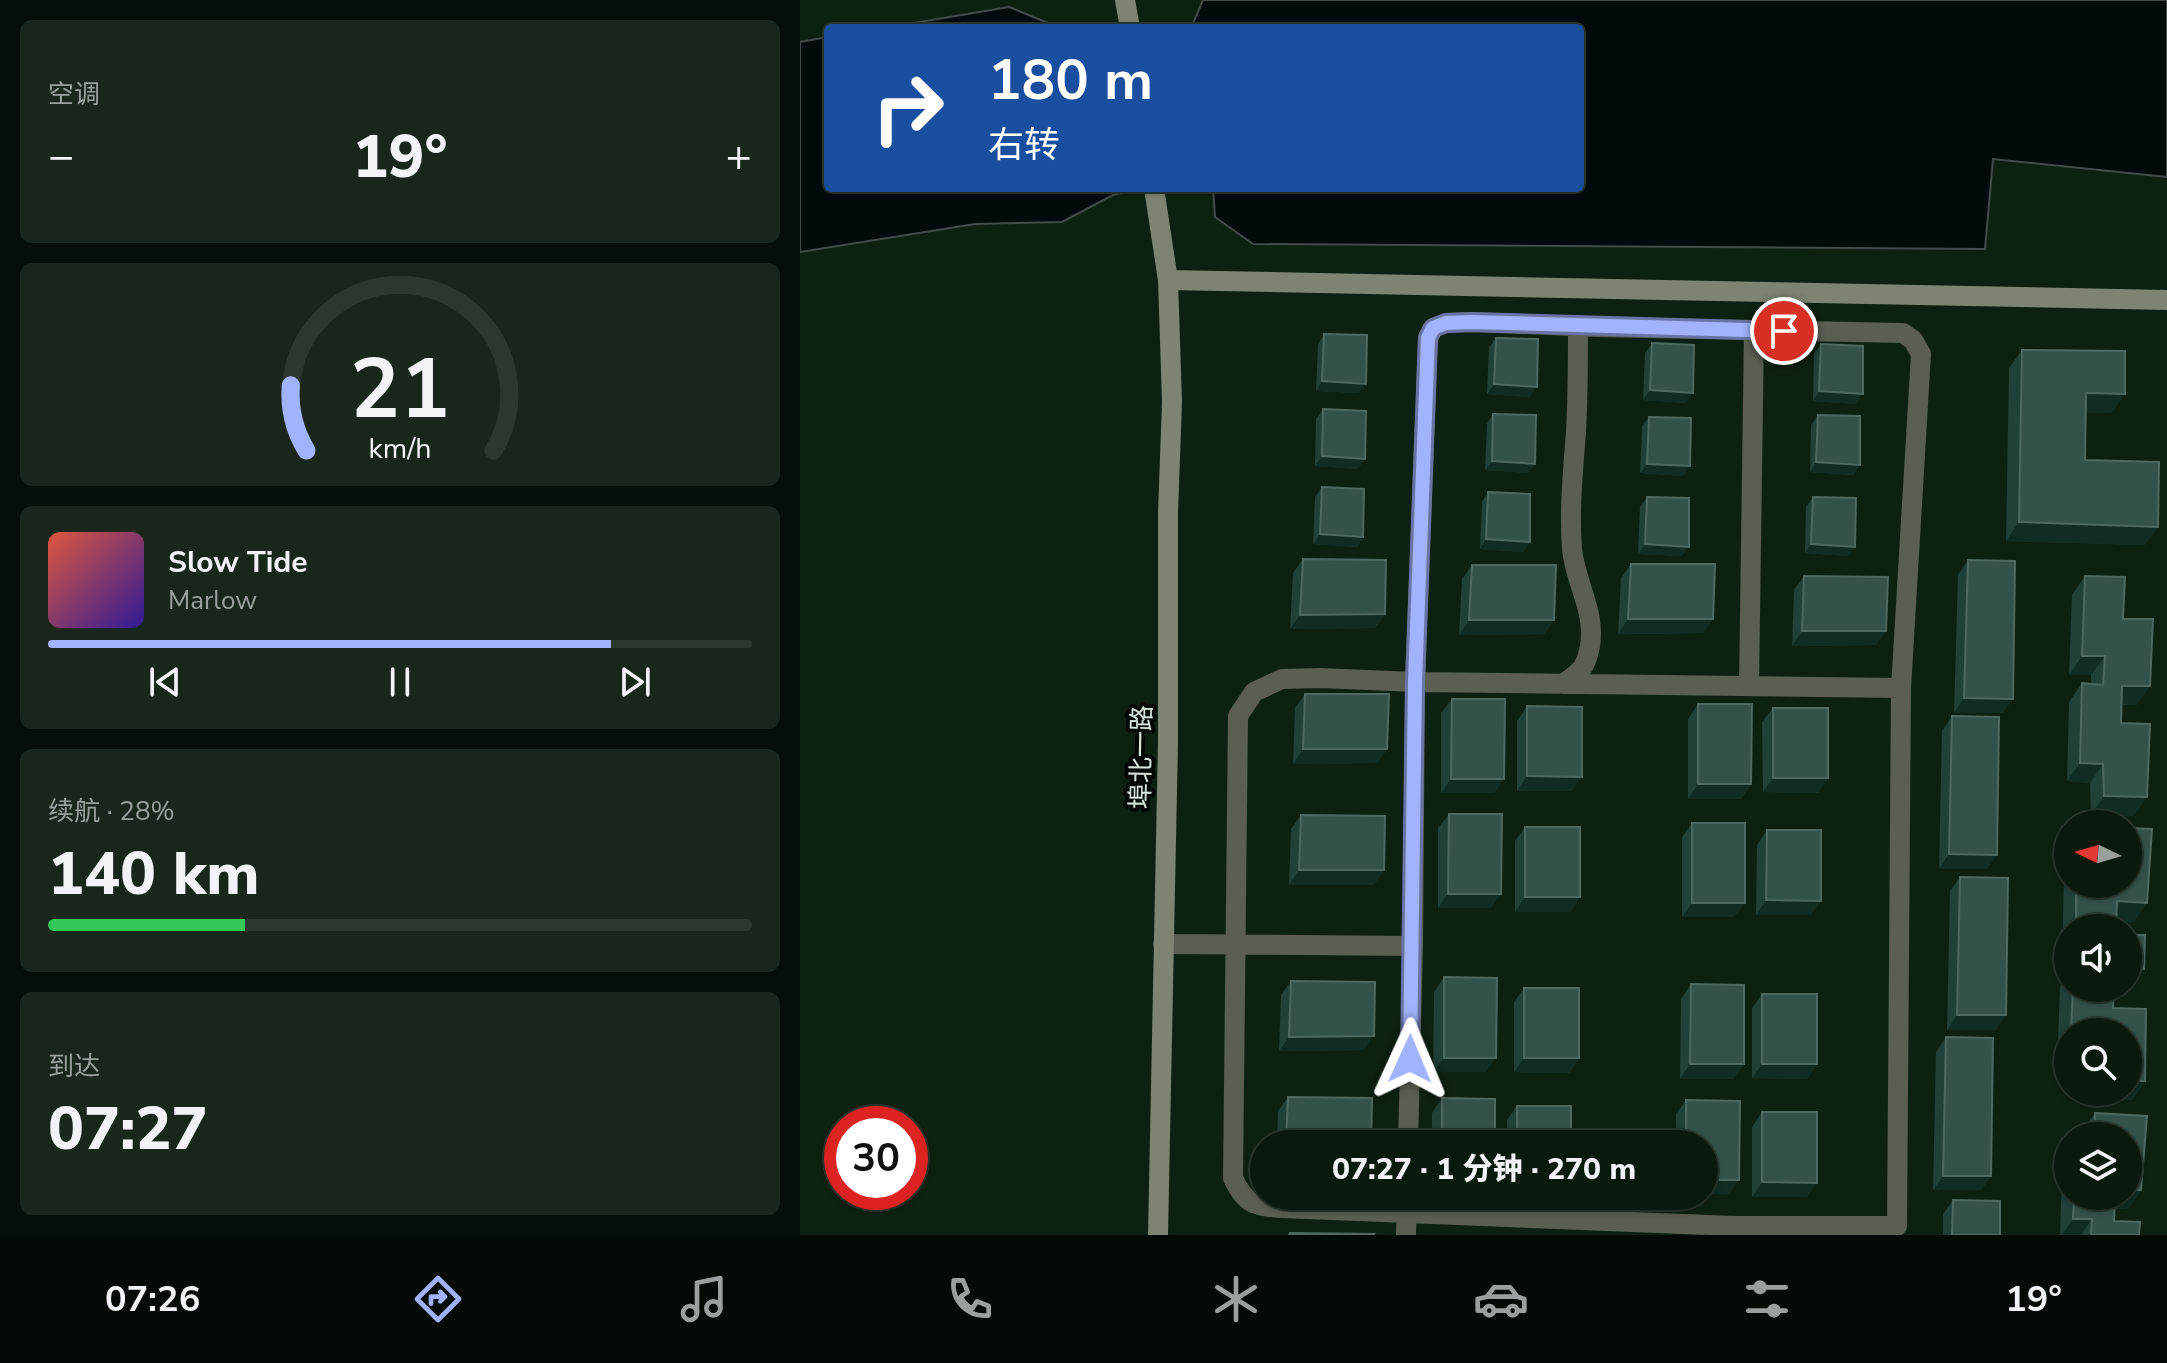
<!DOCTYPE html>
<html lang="zh">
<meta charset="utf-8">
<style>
body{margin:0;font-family:"Nunito Sans","Noto Sans SC",sans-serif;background:#18261c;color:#f1f3f6;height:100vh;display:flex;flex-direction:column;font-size:30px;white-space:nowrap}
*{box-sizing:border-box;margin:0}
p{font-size:26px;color:#99a09e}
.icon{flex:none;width:44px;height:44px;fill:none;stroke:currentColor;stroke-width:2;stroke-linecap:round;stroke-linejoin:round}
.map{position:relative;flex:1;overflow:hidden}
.drawer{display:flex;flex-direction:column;gap:20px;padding:20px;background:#060e08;width:800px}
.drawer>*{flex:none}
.guide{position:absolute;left:24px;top:24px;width:760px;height:168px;border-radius:8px;box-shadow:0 2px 6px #0004,0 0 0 2px #2a382e;background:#1a4fa0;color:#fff;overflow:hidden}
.needle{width:52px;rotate:275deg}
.controls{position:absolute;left:1254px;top:810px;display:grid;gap:16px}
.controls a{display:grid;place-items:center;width:88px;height:88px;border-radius:50%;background:#0a190e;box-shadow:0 2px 6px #0004,0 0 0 2px #2a382e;font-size:40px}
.speed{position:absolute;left:24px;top:1106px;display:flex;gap:16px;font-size:40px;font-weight:700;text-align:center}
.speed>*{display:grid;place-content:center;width:104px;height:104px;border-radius:50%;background:#0a190e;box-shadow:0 2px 6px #0004,0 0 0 2px #2a382e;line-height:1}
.speed .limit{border:12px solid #d22;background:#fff;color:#111}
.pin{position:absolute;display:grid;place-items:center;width:68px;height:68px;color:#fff;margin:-34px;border:4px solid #fff;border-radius:50%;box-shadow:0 2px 8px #0007}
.me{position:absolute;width:88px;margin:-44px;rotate:1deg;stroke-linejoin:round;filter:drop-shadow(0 0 6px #0008)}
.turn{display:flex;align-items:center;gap:28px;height:168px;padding:0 32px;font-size:36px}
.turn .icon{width:104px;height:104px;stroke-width:2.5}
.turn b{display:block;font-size:56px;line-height:68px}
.big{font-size:60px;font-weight:800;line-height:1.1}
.drawer .widget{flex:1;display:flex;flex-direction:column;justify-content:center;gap:12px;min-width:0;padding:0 28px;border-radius:12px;background:#18261c}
.drawer .dial{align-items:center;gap:0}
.dial svg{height:208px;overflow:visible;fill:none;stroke:#2a382e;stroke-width:7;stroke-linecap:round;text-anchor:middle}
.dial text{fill:#f1f3f6;stroke:none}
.song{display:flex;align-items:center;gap:24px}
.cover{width:96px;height:96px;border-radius:12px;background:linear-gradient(135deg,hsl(10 70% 55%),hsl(250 70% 35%))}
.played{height:8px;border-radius:4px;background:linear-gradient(90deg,#a1b3fd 80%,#2a382e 80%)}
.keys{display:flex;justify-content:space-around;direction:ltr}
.heat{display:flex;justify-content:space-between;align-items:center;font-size:44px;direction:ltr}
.charge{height:12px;border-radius:6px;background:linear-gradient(90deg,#34c759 28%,#2a382e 0)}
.trip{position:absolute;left:450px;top:1130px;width:468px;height:80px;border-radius:40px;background:#0a190e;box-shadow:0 2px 6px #0004,0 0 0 2px #2a382e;font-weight:800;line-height:80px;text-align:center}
.menu{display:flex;height:128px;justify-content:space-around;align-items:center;background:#040a06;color:#99a09e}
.menu .icon{width:56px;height:56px}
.menu .current{color:#a1b3fd}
.menu b{font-size:36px;color:#f1f3f6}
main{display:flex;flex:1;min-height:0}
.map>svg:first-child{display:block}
.water{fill:#010b0c;stroke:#424c4a;stroke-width:2}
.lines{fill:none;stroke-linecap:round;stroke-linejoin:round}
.street{stroke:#5a5e53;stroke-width:20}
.secondary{stroke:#7d8473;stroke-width:20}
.wall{fill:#214038}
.shaded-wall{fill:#112c22}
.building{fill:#34524a;stroke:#4e6960;stroke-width:2}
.route-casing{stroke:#6974a4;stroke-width:20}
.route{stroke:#a1b3fd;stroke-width:14}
.labels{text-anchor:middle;stroke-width:8;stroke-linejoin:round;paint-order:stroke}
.street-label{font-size:26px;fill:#d8e5da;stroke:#030804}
</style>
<main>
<section class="drawer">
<div class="widget"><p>空调</p>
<div class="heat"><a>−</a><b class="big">19°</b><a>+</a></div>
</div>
<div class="widget dial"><svg viewBox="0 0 100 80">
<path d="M14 69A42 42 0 1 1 86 69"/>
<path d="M14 69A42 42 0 0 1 8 44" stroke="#a1b3fd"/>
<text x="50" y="56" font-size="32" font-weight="700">21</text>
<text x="50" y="72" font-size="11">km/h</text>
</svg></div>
<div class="widget">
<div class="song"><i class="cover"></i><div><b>Slow Tide</b><p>Marlow</p></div></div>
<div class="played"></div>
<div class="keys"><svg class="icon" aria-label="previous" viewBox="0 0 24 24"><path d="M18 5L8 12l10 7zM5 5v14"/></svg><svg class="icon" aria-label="pause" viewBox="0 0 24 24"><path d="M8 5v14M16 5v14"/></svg><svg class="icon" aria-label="next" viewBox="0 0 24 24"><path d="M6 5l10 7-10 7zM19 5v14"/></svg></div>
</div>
<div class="widget"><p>续航 · 28%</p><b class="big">140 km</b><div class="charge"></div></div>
<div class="widget"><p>到达</p><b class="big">07:27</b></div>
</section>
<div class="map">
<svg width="1367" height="1235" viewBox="0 0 1367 1235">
<rect width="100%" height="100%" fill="#0d2112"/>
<path class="water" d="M403,0h964v177l-174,-18 -8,90 -732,-5 -38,-27 -2,-29h367v-160h-389z
M209,7l51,21h-176z
M28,37v151h318l-33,7 -51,27 -87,2 -175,28v-210z"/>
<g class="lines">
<path class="street" d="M763,684c18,-13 23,-16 27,-38 6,-34 -15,-64 -18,-97 -3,-39 1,-78 4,-117 2,-35 2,-70 2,-106
M949,686l5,-355
M363,944l250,2 -5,198
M613,946l2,-264 486,6 -4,538h-163l-452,-18c-28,-2 -37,-4 -49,-30l5,-462 16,-24 28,-13 38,-1 95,4 13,-344 5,-10 13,-5 26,-1 125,5 306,6 10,7 8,14 -20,334
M606,1235l1,-39"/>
<path class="secondary" d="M325,0l5,28
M354,188l14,92 4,122 -4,111v228l-10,494
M368,280l999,20"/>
</g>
<path class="wall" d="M524,334l35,59 -43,-2 2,-47z
M696,338l34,59 -43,-3 2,-47z
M852,343l34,60 -43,-3 2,-47z
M1021,344l35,60 -43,-3 1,-47z
M1222,350l103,44 -14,19 -25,-1 -1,48 60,85 -139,-4 3,-173z
M523,409l35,60 -43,-3 1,-47z
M693,414l42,50 -7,9 -43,-3 2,-46z
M1018,415l42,50 -7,10 -43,-3 1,-47z
M849,417l34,59 -43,-3 2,-47z
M522,487l41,50 -6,10 -44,-3 2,-47z
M688,492l42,50 -7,10 -43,-3 2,-47z
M847,497l35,59 -44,-2 2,-47z
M1013,497l42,50 -7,9 -43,-3 1,-46z
M503,559l82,55 -10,14 -85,1 3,-56z
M1168,560l35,153h-49l4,-138z
M831,564l82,55 -10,14 -85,1 3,-56z
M672,565l82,55 -10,14 -85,1 3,-56z
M1004,576l72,69 -84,1 2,-56z
M1285,576l38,43 14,86h-16v18l13,93 -43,-1 -1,-32 -23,-2 2,-79 13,-19 9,1v-9h-22l3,-80z
M505,694l82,55 -10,14 -84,1 2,-56z
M652,699l52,80 -10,14h-53v-80z
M898,704l53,80 -10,15h-53v-80z
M727,706l45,85h-55v-70z
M973,708l55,70 -10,15 -55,-1 -1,-70z
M1152,716l35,153h-48l3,-138z
M649,814l42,94h-53v-80z
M501,815l83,55 -10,15h-85l2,-56z
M892,823l42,94h-52v-80z
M725,827l55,70 -10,15h-55v-71z
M967,830l44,85h-55l1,-70z
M1268,876v8h60l6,38 -18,-1v7h-48v32h-6l2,-78z
M1160,877l36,153h-49l3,-139z
M1268,976v12h46l-1,20 33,1 -1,72 -13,19 -49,-1 1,-7h44v-60h-60v35h-11l3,-80z
M644,977l42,95h-53l1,-80z
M491,981l73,69 -85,1 2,-56z
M891,984l43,95h-54l1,-80z
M724,988l55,70 -10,15 -55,-1v-70z
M962,994l55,70 -10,15 -55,-1v-70z
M1146,1037l45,139 -10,14h-48l3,-138z
M488,1097l83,47h-94l1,-33z
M642,1098l53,46h-63v-31z
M886,1100l43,94 -25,-50h-28v-30z
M717,1106l54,38h-64v-24z
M962,1112l45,85h-55v-70z
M1295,1113l52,3 -6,74 -13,19h-13l-1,12 26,1 -1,13h-79l2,-67 6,-9v37h60v-60h-47v-4z
M1153,1200l47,35h-57v-21z"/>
<path class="shaded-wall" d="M522,381l44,3 -7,9 -43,-2z
M694,384l43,3 -7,10 -43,-3z
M850,390l43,3 -7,10 -43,-3z
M1019,391l44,3 -7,10 -43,-3z
M1286,393l39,1 -14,19 -38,-2z
M522,456l43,3 -7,10 -43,-3z
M692,461l43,3 -7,9 -43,-3z
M1016,462l44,3 -7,10 -43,-3z
M847,464l43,2 -7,10 -43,-3z
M1219,522l139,5 -13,18 -139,-4z
M520,534l43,3 -6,10 -44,-3z
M686,539l44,3 -7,10 -43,-3z
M845,544l44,3 -7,9 -44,-2z
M1011,544l44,3 -7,9 -43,-3z
M585,614l-10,14 -85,1 10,-14z
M828,619h85l-10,14 -85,1z
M669,620h85l-10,14 -85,1z
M1002,631h84l-10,14 -84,1z
M1282,656h23l-14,19h-22z
M1322,686h28l-13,19 -28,-1z
M1164,698l49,1 -10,14h-49z
M503,749h84l-10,14 -84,1z
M1280,763l23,1 -13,19 -23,-2z
M727,776l55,1 -10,14h-55z
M973,778h55l-10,15 -55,-1z
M651,779h53l-10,14h-53z
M898,784h53l-10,15h-53z
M1304,796l43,1 -13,19 -43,-1z
M1149,854l48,1 -10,14h-48z
M499,870h85l-10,15h-85z
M648,894h53l-10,14h-53z
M725,897h55l-10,15h-55z
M966,900l55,1 -10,14h-55z
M1317,901l30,2 -13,19 -30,-2z
M892,903h53l-11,14h-52z
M1268,951v9h-6z
M1328,968l16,1 -13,18h-3z
M1157,1015h49l-10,15h-49z
M574,1036l-10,14 -85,1 10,-14z
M1268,1051v16h-11z
M644,1058h52l-10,14h-53z
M724,1058h55l-10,15 -55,-1z
M890,1064h54l-10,15h-54z
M962,1064h55l-10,15 -55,-1z
M1328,1081h17l-13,19 -49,-1 6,-7h39z
M1143,1176h48l-10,14h-48z
M904,1180h35l-10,14h-25z
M962,1182l55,1 -10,14h-55z
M1328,1190h13l-13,19 -26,-1 9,-12h17z
M1273,1219h19l-11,16h-19z"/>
<path class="building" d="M524,334l43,1 -1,49 -44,-3z
M696,338l42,1 -1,48 -43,-3z
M852,343l42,2 -1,48 -43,-3z
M1021,344l42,2v48l-44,-3z
M1222,350l103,1v43l-39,-1 -1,67 74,2 -1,65 -139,-5z
M523,409l43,2 -1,48 -43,-3z
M693,414l43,1 -1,49 -43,-3z
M1018,415l42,1v49l-44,-3z
M849,417l42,1 -1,48 -43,-2z
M522,487l42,2 -1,48 -43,-3z
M688,492l42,2v48l-44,-3z
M847,497l42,1v49l-44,-3z
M1013,497l43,1 -1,49 -44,-3z
M503,559l83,1 -1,54 -85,1z
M1168,560l47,1 -2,138 -49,-1z
M831,564h84l-2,55h-85z
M672,565h84l-2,55h-85z
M1004,576l84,1 -2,54h-84z
M1285,576l40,1 -2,42h30l-3,67h-28l-1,37 29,1 -3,73 -43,-1 -1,-32 -23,-1 2,-80 21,2 2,-29h-23z
M505,694h84l-2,55h-84z
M652,699h53l-1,80h-53z
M898,704h54l-1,80h-53z
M727,706l55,1v70l-55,-1z
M973,708h55v70h-55z
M1152,716l47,1 -2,138 -48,-1z
M649,814h53l-1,80h-53z
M501,815l84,1 -1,54h-85z
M892,823h53v80h-53z
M725,827h55v70h-55z
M1328,828l24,1 -5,74 -30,-2 -1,27h-40v-44h52z
M967,830h54v71l-55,-1z
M1160,877l48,1 -2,137h-49z
M1328,935h17l-1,34 -16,-1z
M644,977l53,1 -1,80h-52z
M491,981l84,1 -1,54 -85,1z
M891,984l53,1v79h-54z
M724,988h55v70h-55z
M1273,988h41l-1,20 33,1 -1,72h-17v-49h-57z
M962,994h55v70h-55z
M1146,1037l47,1 -2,138h-48z
M488,1097l84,1 -1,46h-85z
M642,1098l53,1v45h-53z
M886,1100l54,1 -1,79h-35v-36h-18z
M717,1106h54v38h-54z
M962,1112h55v71l-55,-1z
M1295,1113l52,3 -6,74h-13v-54h-34z
M1274,1196h41l-1,25 26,1 -1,13h-48l1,-16h-19z
M1153,1200l47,1v34h-48z
M490,1233l84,1 -1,1h-84z"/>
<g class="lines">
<g class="route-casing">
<path id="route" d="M610,1059l5,-377 13,-344 5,-10 13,-5 26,-1 312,9"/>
</g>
<use href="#route" class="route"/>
</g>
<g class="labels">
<g class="street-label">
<text transform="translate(341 757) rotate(-89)" y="9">埠北一路</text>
</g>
</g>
</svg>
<div class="controls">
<a><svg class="needle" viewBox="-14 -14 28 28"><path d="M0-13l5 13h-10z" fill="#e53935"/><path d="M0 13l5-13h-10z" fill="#99a09e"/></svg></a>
<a><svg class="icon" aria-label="sound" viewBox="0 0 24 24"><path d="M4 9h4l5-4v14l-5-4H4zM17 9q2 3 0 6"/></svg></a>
<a><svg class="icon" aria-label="search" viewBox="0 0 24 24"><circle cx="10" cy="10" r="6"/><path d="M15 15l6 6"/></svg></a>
<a><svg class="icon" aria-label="layers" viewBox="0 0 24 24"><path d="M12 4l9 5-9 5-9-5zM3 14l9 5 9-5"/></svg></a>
</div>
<div class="speed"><div class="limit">30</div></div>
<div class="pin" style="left:984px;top:331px;background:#d93025"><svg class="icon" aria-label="arrive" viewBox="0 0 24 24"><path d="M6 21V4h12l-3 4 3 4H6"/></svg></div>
<svg class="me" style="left:610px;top:1059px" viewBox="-20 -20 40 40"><path d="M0-17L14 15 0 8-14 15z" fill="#a1b3fd" stroke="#fff" stroke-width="4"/></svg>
<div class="trip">07:27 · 1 分钟 · 270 m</div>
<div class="guide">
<div class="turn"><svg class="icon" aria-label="right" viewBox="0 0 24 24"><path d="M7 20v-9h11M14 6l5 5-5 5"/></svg><div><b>180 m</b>右转</div></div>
</div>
</div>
</main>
<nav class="menu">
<b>07:26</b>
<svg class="icon current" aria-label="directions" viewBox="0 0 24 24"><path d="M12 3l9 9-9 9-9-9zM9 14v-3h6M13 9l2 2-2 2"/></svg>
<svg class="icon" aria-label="music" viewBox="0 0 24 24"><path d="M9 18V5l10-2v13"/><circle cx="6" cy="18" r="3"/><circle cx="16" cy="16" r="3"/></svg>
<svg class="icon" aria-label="phone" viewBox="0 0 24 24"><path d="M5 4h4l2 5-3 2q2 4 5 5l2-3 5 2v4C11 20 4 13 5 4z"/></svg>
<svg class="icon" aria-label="climate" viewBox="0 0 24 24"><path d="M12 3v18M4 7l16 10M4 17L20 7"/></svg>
<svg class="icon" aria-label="car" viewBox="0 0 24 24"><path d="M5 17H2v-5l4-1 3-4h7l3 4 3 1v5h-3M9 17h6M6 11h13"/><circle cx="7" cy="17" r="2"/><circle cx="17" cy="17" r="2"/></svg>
<svg class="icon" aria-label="filters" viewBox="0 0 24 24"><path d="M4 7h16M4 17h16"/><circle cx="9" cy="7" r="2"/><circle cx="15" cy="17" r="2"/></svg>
<b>19°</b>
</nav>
